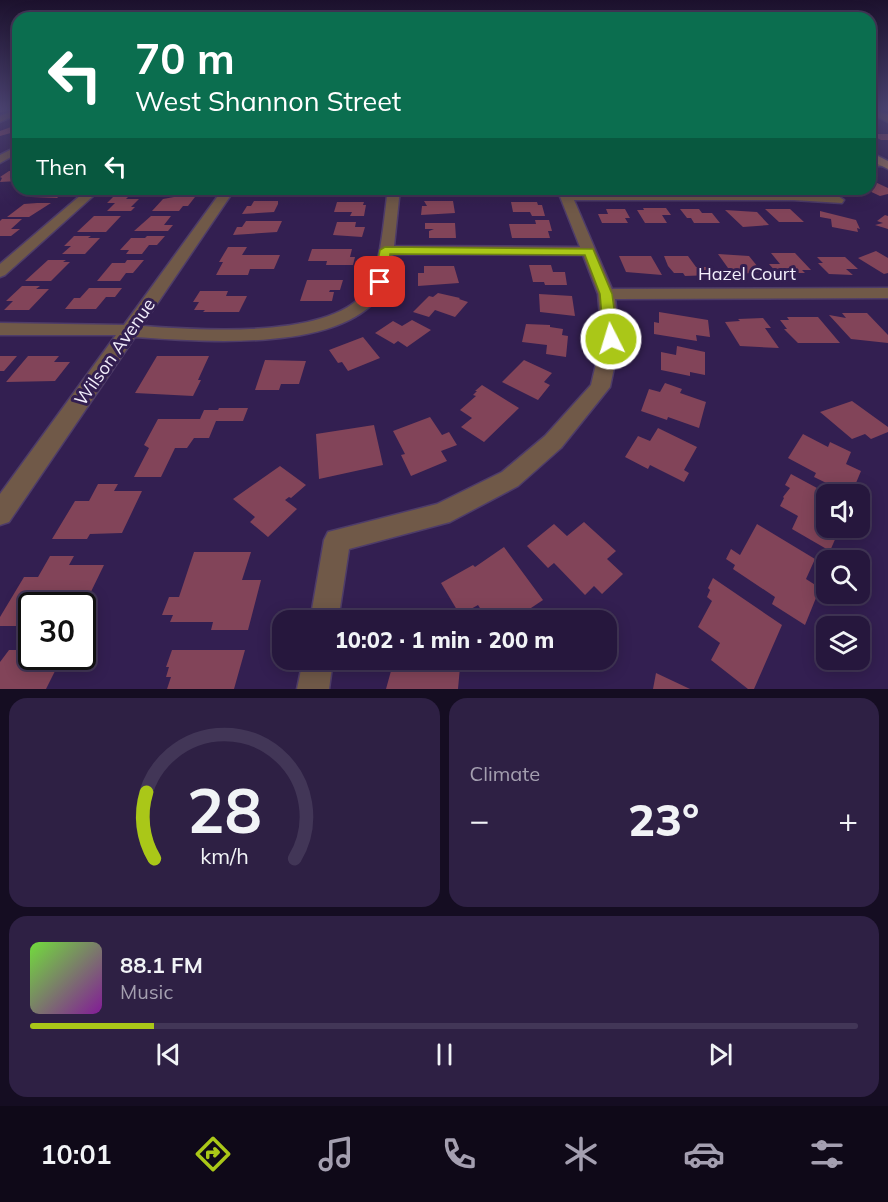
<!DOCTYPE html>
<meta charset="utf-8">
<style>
body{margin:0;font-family:Mulish,sans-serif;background:#2e2044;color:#f1f3f6;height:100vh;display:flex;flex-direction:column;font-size:22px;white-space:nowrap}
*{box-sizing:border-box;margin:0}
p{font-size:20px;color:#a49fb0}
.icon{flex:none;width:33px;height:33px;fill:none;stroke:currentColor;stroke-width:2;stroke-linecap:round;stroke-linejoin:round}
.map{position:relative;height:689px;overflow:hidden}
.details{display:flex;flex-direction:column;gap:9px;padding:9px;background:#150d22;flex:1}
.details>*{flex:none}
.hud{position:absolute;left:12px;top:12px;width:864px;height:183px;border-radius:18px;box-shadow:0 3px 15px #0003,0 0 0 2px #423657;background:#0b6e4f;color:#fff;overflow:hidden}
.tools{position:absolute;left:816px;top:484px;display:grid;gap:12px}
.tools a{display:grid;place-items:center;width:54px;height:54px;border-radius:12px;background:#26173d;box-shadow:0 3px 15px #0003,0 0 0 2px #423657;font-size:30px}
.speed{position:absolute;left:18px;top:592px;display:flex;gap:12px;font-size:30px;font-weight:700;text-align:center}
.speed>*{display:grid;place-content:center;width:78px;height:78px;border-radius:50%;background:#26173d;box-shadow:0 3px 15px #0003,0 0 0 2px #423657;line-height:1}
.speed .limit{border:3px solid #111;border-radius:9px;background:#fff;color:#111}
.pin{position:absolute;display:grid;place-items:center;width:51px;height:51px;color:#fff;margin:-26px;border-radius:12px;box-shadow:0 3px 9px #0006}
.me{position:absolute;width:66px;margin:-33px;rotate:355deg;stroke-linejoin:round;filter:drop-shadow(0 0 4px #0008)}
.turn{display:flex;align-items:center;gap:21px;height:126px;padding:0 24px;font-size:27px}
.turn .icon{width:78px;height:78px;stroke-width:2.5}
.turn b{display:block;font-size:42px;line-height:51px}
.then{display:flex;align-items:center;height:57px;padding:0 24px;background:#0003;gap:12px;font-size:22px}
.big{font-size:45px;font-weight:800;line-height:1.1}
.details .tile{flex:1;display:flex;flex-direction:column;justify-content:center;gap:9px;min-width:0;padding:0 21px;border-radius:18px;background:#2e2044}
.details .dial{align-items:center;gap:0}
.dial svg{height:156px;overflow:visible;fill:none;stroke:#423657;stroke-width:7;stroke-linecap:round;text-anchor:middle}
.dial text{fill:#f1f3f6;stroke:none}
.song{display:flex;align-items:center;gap:18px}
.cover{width:72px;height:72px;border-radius:9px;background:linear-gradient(135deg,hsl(100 70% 55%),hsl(290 70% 35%))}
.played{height:6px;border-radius:3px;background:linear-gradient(90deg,#aac718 15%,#423657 15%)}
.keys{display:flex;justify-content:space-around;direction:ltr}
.heat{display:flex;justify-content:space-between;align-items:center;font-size:33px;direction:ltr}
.details .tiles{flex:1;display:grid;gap:9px;grid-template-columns:1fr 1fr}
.tile:last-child{grid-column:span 2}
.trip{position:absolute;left:272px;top:610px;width:345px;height:60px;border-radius:18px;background:#26173d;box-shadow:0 3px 15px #0003,0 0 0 2px #423657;font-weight:800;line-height:60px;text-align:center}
.dock{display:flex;height:96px;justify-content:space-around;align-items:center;background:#0f0918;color:#a49fb0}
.dock .icon{width:42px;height:42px}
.dock .selected{color:#aac718}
.dock b{font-size:27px;color:#f1f3f6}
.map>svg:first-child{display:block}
.building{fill:#824459}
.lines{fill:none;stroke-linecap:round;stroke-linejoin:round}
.service-casing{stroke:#4e3c69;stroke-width:3}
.minor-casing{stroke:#4e3c69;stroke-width:3}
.secondary-casing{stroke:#4e3c69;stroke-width:3}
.service{fill:#705948;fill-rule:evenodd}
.minor{fill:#705948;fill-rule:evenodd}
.secondary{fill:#957256;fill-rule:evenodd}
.route{fill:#aac718;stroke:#6e8110;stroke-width:1.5}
.labels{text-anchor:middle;stroke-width:6;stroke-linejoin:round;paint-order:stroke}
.street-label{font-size:18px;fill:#f3effc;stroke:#331f51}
</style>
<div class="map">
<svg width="888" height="689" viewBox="0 0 888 689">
<rect width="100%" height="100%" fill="#331f51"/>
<path class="building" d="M11,127h7v4l-18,5v-5z
M870,134h18v6h-7z
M9,171h9v10l-18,1 2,-4 -2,-1z
M875,182l13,6v6l-8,2 -15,-7h5v-6z
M42,189h19l-5,4h7l-6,5 -26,-1z
M122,189h27l-4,4h-28z
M174,189h27l-3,4 -26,-2z
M255,189h30l-3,4h-17l-2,4h-13z
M331,189h36l-1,6h-22l1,-2h-16z
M421,189h26l1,8h-18v-4h-10z
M506,189h30l1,4h-5l5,4h-28z
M113,197h15l-2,2h13l-8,8h4l-4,4h-24l8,-8h-8z
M174,197h21l-7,9h-5l-4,5h-27l11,-12z
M254,201h24v3l-4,8 -32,2 5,-8h4z
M424,201h29l2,12 -34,2 1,-9h5z
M337,202h27l-1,3h3l-2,11h-14l2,-4h-18z
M511,202h26l1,3h4l3,11h-13l-2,-4h-17z
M37,203h14l-22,14h-22l17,-13z
M643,208h23l5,7h-9l5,8h-22l-8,-13h7z
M606,209h19l5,9h-5l3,5h-26l-4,-9h10z
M680,209h19l3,4h10l8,10h-26l-3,-5h-4z
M765,209h25l14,13h-25z
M725,210l32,2 12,13 -26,2z
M820,211l36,9 4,9 -3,-1 1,4 -26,-5 -1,-8 -11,-2z
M885,215l3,1v13l-13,-4 8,-2 -6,-2z
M94,216h27l-15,16h-29z
M151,216h20l-7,9h9l-5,6h-34z
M2,219h20l-11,10h9l-9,7h-11v-15z
M535,220h14l3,11h-4l2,7h-38l-3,-14h27z
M246,221h36l-5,11 -44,3 4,-8h5z
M337,222h19l-1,5h10l-3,10 -29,-2z
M425,223h30l1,15h-27v-7l5,-2h-9z
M74,236h17l-3,2h12l-15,16h-23l9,-8h-7z
M147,236h18l-8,9h-8l-7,9h-16l3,-4h-9l11,-12h14z
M228,247h19l-5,8h38l-6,14h-24l-2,6h-32l7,-13h-4z
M312,249h40l-2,8h5l-2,8h-27l1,-4h-19z
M876,251l12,7v15l-4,1 -26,-16z
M771,253h24l16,17h-9l3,3h-28l-8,-9h11z
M718,254l31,2 13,16 -33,3 -6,-7h5z
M619,256h32l11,19 -36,-3z
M664,256h24l8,11h11l6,8 -28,1 -2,-3h-9l-6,-7z
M817,257h28l13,12h-12l7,6 -24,-1 -11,-11h5z
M48,260h18l-3,2h7l-19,19h-26z
M127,260h17l-11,13h-7l-6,8h-23l15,-18h13z
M529,265h22l2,7h12l2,13h-22l-1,-3h-11z
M424,266h30l5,17 -41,3v-13h6z
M307,280h36l-3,10h-10l-1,2h5l-2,9h-32z
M22,286h18l-4,3h13l-20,21h-25l9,-9h-7z
M89,288h33l-7,9h-9l-10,12h-31l9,-11h6z
M200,291h28l-2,5h21l-8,16h-36l2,-2h-11l5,-8h-6z
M438,293l22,5 -1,1 9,3 -13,15 -20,-7 -6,7 -16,-5 16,-16 4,1z
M539,294l33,2 3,20 -35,-4z
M659,312l49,8 2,17 -14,-2 1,6 -43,-7v-12l5,1z
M842,313h25l21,22v8l-37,-4 -22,-24 17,3z
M787,317h31l22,26h-42l-14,-14h3l-7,-9h9z
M763,318l8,10h-6l14,20 -39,-2 -15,-24 15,-1 -2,-2z
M412,320l19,10 -24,17 -9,-6 -4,3 -19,-11 18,-12 9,5z
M526,324l24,1v2l13,2 -1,6 6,1 -2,21 -20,-3 1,-9 -25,-3z
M363,337l17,21 -32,13 -6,-9 -4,1 -9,-13z
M677,346l28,6v23l-15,-3v4l-29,-6v-18l15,3z
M0,356h17l-13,15h-4z
M28,356h31l-5,6h16l-15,19 -49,1z
M157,356h52l-11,24h3l-8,16 -58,-3z
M265,360l41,1 -7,23h-18l-2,6h-24z
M524,360l28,13 -8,9 6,3 -12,15 -36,-18z
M665,383l17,6 -2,4 26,9 -7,26 -31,-11 -1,3 -26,-9 8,-22 11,3z
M482,385l37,23 -35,34 -23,-15 11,-9 -12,-8 16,-14 -3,-1 4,-4h-2z
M852,401l36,26v5l-17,7 -6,-5 -13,5 -32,-27z
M219,408h29l-5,13h-27l-7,17h-15l-7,10h-12l-14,29h-27l15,-29 -5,-3 14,-26h42l4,-9h14z
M430,417l12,18 7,-3 8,13 -16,6 6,10 -36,15 -10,-21 4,-1 -12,-23z
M374,425l9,40 -64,14 -3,-45z
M658,428l39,19 -13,23 5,3 -5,9 -34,-17 -2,4 -23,-12 13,-21 12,5z
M803,434l25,13 2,-5 21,10 -5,12 15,7 -10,24 -37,-18 2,-4 -28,-15z
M280,466l26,19 -15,13 -2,-1 -4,3 12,9 -29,28 -18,-15 5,-5 -22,-18z
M791,474l39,21h-4v33h14l-10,23 -38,-22 6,-13 -18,-10 4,-8 -1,-1 7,-9 -5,-3z
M98,484h20l-4,7h28l-20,42 -32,1 -3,5h-35l23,-38h14z
M584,522l32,29 -9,8 16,15 -21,20 -8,-8 -9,9 -31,-32 -6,5 -21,-22 27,-22 13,12z
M757,524l58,35 -9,20 14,9 -15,37 -33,-21 3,-7 -42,-28 2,-4 -9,-6 5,-10 9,6z
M504,547l39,53 -12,8 3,4 -8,6 2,3h-40l-10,-16 -18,10 -19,-32 32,-18 2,2z
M194,552h57l-9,28h19l-13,50h-37l2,-8h-43l3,-7h-11l7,-18h10z
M50,556h24l-5,9h35l-20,41h-52v20h-32v-9l24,-40h14z
M713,578l69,47 -28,64h-6l-37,-29 9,-17 -22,-16 14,-26 -5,-4 3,-7 -2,-2z
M9,650h23v7h30l-16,32h-46v-27z
M172,650h73l-11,39h-67l4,-12h-5l3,-10h-3z
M394,660h52l-1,5 15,2 -2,22h-72z
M656,673l34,16h-37z"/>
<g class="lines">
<g class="service-casing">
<path id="service" d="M18,109v2l-18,1v-2z
M870,162h15l3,2 -3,2h-15z"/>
</g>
<g class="minor-casing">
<path id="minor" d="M18,108v6l-18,8v-6z
M870,108l18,7v7l-18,-9z
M18,146v7l-18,10v-8z
M88,189h13l-96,86 -5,2v-13z
M223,189h12l-93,137c55,4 188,14 224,-35 15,-21 18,-75 22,-102h12l-6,57 186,1 -23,-58h12l1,3h223l45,4 6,4 -2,3 -49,-3h-219l38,89 276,-1v10l-273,1 5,40 -10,48 -49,61 -43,38 -68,36 -101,27 -11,72h-28l14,-81 4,-8 109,-28 65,-32 43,-36 46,-51 11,-46 -4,-45 -15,-39 -190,-1c-3,15 -5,32 -15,44 -45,55 -179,43 -243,39l-126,185 -9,3v-31l116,-159h-116v-12l124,2z
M303,660h30l-4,29h-32z"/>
</g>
<g class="secondary-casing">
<path id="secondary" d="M870,152l18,9v8l-18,-9z"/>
</g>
<use href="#service" class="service"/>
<use href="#minor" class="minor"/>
<use href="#secondary" class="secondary"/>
</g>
<linearGradient id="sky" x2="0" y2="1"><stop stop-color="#1c112d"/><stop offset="0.53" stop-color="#4a4270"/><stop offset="1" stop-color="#4a4270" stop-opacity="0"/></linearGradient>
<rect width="888" height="205" fill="url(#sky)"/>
<path class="route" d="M385,247l208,2 19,45 6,45 -7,4 -7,-4 -4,-45 -15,-39 -195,-1 -4,28 -6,4 -6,-4 6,-32z"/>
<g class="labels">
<g class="street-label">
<text x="747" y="280">Hazel Court</text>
<text transform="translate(115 352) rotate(-55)" y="6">Wilson Avenue</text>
</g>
</g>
</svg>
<div class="tools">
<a><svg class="icon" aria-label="sound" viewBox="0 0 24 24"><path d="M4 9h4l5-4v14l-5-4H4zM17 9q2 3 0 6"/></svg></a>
<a><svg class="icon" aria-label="search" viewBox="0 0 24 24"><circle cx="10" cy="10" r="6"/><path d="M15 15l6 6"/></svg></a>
<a><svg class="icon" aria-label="layers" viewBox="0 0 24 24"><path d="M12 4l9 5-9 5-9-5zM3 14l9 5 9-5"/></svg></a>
</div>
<div class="speed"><div class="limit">30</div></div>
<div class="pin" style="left:380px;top:282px;background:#d93025"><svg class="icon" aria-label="arrive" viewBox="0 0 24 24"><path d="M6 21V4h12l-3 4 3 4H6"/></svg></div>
<svg class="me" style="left:611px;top:339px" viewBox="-20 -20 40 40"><circle r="17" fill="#aac718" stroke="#fff" stroke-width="3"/><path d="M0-11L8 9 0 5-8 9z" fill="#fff"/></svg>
<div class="trip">10:02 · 1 min · 200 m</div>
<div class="hud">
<div class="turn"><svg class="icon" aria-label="left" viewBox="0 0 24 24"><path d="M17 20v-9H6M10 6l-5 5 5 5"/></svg><div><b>70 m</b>West Shannon Street</div></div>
<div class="then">Then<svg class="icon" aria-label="left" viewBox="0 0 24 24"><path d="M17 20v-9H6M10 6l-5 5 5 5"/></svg></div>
</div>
</div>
<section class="details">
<div class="tiles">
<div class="tile dial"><svg viewBox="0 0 100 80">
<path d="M14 69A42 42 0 1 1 86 69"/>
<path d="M14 69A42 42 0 0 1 10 35" stroke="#aac718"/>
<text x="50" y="56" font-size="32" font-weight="700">28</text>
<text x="50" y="72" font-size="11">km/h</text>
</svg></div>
<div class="tile"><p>Climate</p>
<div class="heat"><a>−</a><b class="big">23°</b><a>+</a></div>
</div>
<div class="tile">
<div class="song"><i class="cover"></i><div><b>88.1 FM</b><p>Music</p></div></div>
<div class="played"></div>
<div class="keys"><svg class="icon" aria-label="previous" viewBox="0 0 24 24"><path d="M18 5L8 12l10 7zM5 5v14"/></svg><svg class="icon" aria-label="pause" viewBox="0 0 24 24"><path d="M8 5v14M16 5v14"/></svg><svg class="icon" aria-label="next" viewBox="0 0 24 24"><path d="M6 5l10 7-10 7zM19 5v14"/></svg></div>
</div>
</div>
</section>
<nav class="dock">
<b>10:01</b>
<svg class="icon selected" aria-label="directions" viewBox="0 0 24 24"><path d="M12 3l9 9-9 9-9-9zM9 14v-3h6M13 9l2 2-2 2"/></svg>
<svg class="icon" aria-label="music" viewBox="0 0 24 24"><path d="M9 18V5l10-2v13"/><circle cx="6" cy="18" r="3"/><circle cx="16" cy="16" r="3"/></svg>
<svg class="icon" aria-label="phone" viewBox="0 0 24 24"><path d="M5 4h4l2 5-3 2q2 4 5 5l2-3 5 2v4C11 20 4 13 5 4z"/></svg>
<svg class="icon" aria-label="climate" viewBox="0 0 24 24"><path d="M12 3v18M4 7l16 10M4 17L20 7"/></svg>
<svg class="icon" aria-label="car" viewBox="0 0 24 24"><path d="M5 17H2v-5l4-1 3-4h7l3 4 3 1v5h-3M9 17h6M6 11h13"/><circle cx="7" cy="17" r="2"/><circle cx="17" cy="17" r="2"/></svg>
<svg class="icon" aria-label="filters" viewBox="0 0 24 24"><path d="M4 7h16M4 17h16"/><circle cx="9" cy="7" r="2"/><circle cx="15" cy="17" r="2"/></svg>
</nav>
